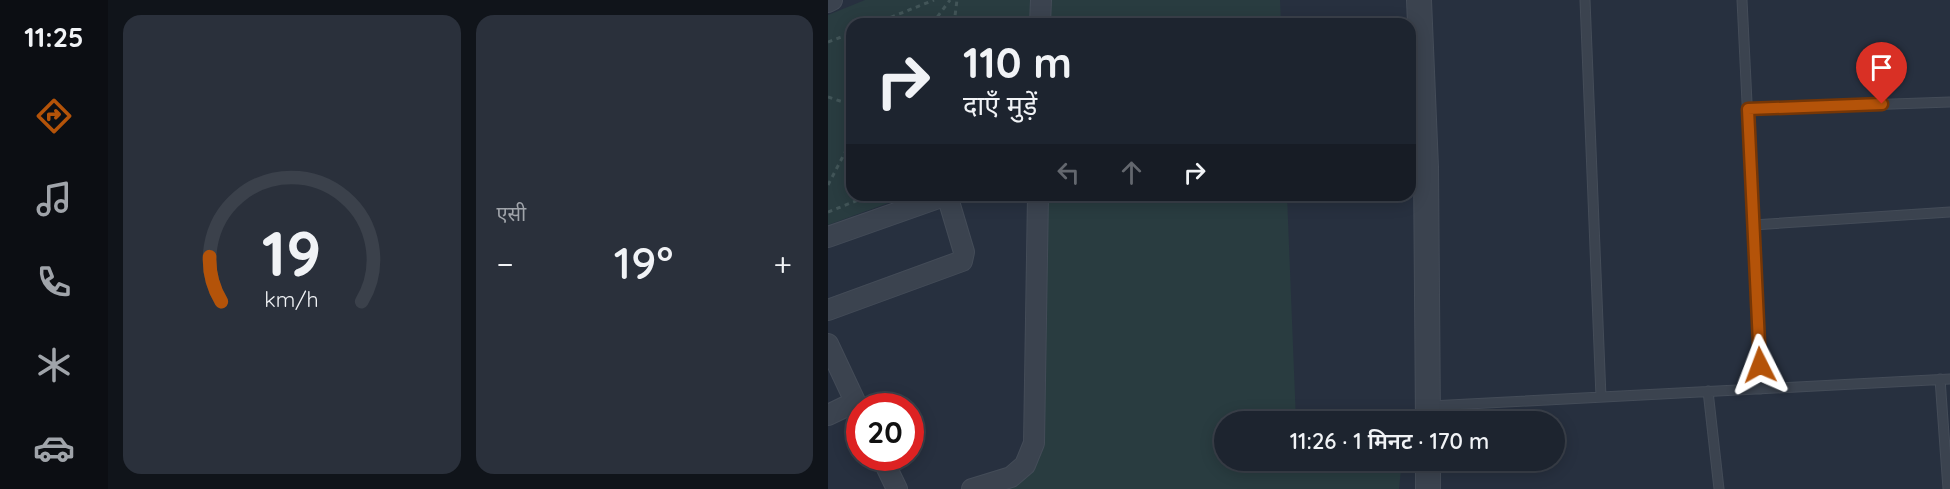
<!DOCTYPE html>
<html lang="hi">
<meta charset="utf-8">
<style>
body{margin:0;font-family:Quicksand,"Noto Sans Devanagari",sans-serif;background:#2a303b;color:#f1f3f6;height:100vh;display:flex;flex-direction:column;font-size:22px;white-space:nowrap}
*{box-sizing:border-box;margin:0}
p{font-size:20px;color:#a0a4aa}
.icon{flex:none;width:33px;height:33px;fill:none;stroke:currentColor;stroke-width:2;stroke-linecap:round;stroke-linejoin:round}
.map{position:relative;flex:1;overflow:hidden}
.sheet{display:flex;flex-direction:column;gap:15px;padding:15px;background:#10141a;width:720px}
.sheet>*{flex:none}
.hud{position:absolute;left:18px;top:18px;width:570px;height:183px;border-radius:18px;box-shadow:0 3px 15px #0003,0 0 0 2px #3b414b;background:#1d242f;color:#f1f3f6;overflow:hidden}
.speed{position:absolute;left:18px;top:393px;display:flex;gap:12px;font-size:30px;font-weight:700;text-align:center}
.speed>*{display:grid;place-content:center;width:78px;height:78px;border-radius:50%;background:#1d242f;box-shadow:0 3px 15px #0003,0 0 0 2px #3b414b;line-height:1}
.speed .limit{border:9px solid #d22;background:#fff;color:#111}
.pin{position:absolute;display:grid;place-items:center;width:51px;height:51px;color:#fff;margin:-62px -26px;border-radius:50% 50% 50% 0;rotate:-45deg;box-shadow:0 0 6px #0007}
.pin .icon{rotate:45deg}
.me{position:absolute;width:66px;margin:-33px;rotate:357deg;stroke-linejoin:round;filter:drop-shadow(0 0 4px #0008)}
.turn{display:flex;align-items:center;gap:21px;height:126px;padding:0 18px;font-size:27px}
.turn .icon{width:78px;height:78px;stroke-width:2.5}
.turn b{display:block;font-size:42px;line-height:51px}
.lanes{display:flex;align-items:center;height:57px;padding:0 18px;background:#0003;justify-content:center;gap:30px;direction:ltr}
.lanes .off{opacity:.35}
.big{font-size:45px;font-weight:600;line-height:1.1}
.sheet .card{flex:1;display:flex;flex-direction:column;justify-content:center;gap:9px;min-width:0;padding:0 21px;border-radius:18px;background:#2a303b}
.sheet .dial{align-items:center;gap:0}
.dial svg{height:156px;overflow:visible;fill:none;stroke:#3b414b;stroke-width:7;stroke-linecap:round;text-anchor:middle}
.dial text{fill:#f1f3f6;stroke:none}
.heat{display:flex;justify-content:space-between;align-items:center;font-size:33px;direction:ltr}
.sheet .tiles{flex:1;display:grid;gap:15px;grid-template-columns:repeat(2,1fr)}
.trip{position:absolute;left:386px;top:411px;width:351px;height:60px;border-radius:30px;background:#1d242f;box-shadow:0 3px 15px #0003,0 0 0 2px #3b414b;font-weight:600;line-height:60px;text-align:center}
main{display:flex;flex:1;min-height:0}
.tabs{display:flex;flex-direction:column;width:108px;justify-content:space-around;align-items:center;background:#0c0e13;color:#a0a4aa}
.tabs .icon{width:42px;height:42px}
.tabs .active{color:#b45309}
.tabs b{font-size:27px;color:#f1f3f6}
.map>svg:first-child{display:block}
.green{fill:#293c40}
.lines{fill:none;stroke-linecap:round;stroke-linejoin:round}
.service-casing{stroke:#444c58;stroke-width:11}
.minor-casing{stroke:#444c58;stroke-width:22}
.tertiary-casing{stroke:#444c58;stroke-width:26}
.path{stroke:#425558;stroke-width:3;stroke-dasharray:4.5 4.5;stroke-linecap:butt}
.service{stroke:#3b434f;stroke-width:9}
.minor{stroke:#3b434f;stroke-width:20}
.tertiary{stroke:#3b434f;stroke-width:24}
.route-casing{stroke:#753606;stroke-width:15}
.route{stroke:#b45309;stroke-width:10}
</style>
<main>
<nav class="tabs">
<b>11:25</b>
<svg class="icon active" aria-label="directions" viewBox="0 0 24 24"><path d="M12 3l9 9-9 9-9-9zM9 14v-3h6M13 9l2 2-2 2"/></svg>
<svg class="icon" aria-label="music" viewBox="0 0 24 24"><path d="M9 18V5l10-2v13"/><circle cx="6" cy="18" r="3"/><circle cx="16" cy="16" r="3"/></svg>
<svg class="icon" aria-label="phone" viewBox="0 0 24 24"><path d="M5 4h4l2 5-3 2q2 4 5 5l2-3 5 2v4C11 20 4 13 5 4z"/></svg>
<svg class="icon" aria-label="climate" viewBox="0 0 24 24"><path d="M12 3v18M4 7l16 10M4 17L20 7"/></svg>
<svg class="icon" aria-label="car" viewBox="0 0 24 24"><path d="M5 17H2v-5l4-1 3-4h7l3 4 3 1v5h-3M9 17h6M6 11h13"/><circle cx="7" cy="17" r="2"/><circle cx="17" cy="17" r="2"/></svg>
</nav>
<section class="sheet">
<div class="tiles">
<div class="card dial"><svg viewBox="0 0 100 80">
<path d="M14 69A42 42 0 1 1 86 69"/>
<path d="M14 69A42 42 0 0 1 8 46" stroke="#b45309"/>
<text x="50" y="56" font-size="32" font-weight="700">19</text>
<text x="50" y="72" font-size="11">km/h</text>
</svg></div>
<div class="card"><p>एसी</p>
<div class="heat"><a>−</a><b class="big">19°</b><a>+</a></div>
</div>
</div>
</section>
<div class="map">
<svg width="1122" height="489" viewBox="0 0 1122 489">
<rect width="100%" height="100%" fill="#27303f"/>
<path class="green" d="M37,0h167v24h-180v171h58l-82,30v-210z
M216,0h236l1,24h-238z
M210,195h249l9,226 -72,1v38l178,1 -3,28h-432l61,-21z"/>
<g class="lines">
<g class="service-casing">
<path id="service" d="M757,0l16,397
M914,0l19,389
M920,109l202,-7
M925,225l197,-13
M1112,379l8,110
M880,391l11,98
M602,406l520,-27"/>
</g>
<g class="minor-casing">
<path id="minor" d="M0,2l4,-2
M212,24l1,-24
M0,237l119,-42
M0,310l134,-49 2,-9 -17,-57
M0,344l32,68
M0,415l27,-13
M54,458l15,31
M144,489l39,-12 14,-12 9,-22 4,-248"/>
</g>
<g class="tertiary-casing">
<path id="tertiary" d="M591,0l7,167 2,255
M600,460v29"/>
</g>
<path class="path" d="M46,24l60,-24
M104,24l18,-24
M126,24l3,-24
M0,42l24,-9
M0,97l24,8
M0,185l24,-46
M0,212l43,-17"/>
<use href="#service" class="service"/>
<use href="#minor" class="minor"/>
<use href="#tertiary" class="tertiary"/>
</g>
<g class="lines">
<g class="route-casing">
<path id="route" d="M932,365l-12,-256 134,-5"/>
</g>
<use href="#route" class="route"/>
</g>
</svg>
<div class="speed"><div class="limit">20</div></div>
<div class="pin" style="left:1054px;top:104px;background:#d93025"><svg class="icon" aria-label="arrive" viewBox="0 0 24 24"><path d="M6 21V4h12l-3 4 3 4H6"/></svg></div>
<svg class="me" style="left:932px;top:365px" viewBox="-20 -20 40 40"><path d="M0-17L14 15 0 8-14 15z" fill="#b45309" stroke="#fff" stroke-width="4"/></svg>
<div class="trip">11:26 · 1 मिनट · 170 m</div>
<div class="hud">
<div class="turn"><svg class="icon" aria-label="right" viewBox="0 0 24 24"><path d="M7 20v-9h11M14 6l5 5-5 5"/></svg><div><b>110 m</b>दाएँ मुड़ें</div></div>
<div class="lanes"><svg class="icon off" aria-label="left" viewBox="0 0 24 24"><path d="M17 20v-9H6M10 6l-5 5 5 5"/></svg><svg class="icon off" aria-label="ahead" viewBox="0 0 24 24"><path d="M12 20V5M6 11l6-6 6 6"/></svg><svg class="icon" aria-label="right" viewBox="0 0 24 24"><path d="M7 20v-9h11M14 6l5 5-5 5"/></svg></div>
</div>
</div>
</main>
